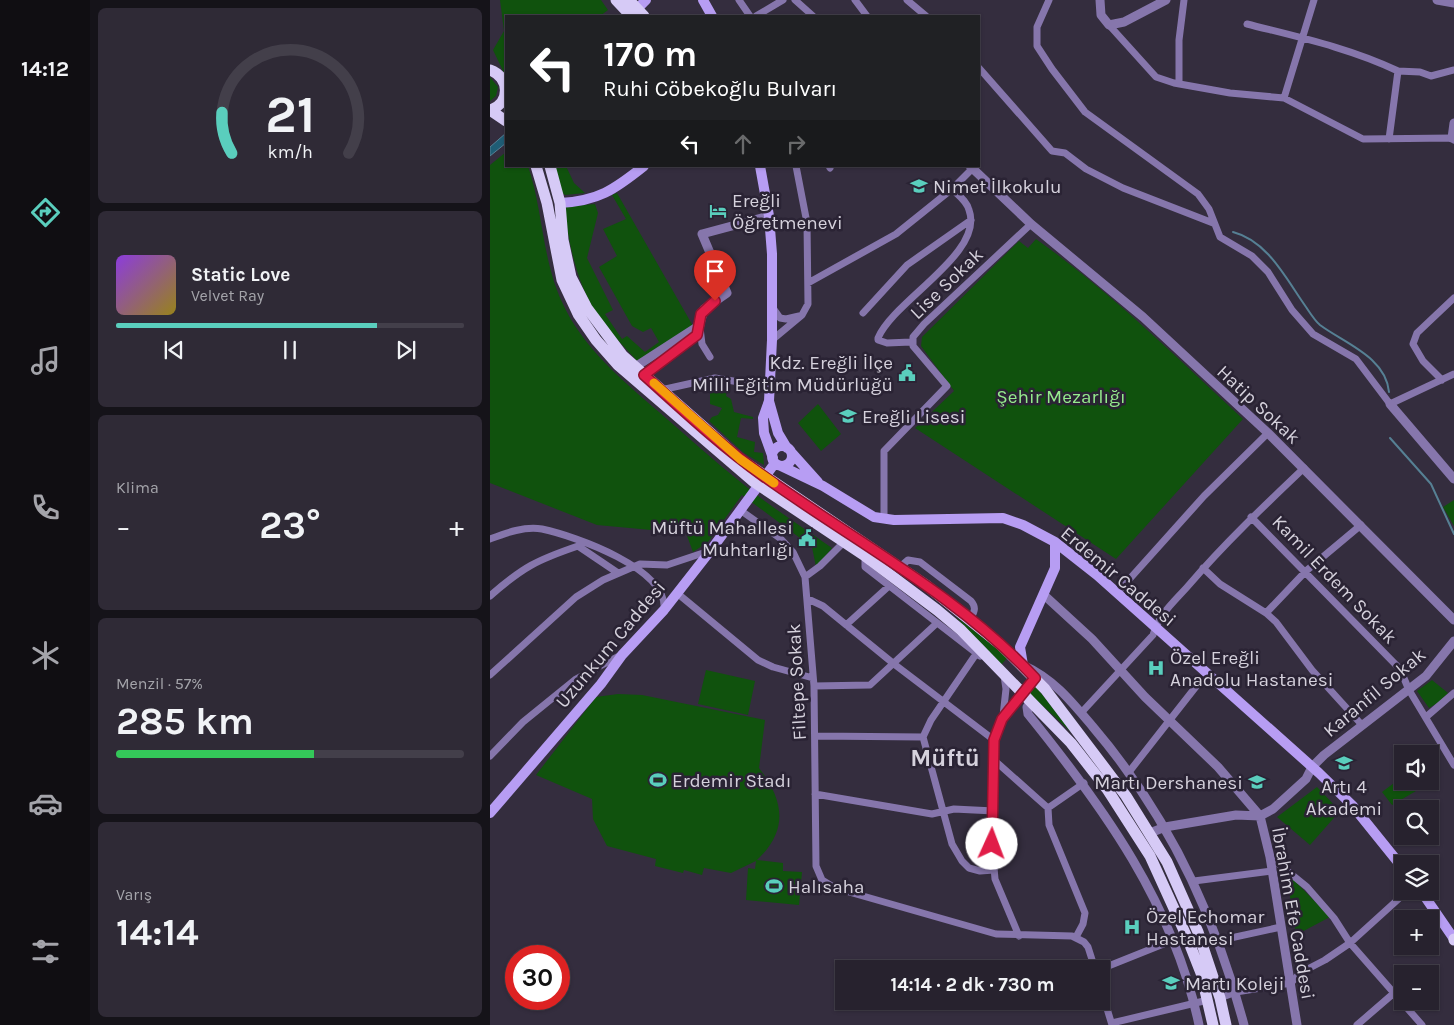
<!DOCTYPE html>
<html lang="tr">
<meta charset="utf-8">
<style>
body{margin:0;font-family:Karla,sans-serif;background:#2f2a36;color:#f1f3f6;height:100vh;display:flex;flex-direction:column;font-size:19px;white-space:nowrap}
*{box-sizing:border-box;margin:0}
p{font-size:16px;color:#a4a4aa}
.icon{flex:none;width:28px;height:28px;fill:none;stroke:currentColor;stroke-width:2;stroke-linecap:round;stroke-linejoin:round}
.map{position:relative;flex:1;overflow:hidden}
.sheet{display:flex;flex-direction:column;gap:8px;padding:8px;background:#151319;width:400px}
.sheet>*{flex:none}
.banner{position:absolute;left:15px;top:15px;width:475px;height:152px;border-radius:0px;box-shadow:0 1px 4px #0004,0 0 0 1px #433f4a;background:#202124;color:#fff;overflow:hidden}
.buttons{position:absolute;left:904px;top:745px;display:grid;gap:10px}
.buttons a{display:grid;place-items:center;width:45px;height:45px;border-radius:0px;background:#27222e;box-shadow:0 1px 4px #0004,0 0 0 1px #433f4a;font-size:25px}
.speed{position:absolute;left:15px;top:945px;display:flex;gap:10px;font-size:25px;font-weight:700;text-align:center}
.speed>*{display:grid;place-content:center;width:65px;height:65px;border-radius:50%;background:#27222e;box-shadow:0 1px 4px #0004,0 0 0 1px #433f4a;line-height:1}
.speed .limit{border:8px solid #d22;background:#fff;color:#111}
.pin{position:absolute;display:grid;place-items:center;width:42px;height:42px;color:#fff;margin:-51px -21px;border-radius:50% 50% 50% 0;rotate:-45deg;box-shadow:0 0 5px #0007}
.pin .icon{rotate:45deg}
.me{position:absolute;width:55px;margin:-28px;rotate:2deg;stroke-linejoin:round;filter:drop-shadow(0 0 4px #0008)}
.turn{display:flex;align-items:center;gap:18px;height:105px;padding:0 15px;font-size:22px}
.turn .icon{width:65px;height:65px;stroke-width:2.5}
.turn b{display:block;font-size:35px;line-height:42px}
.lanes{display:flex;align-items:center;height:48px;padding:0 15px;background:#0003;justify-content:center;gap:25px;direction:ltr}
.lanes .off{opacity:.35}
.big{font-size:38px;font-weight:700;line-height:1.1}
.sheet .tile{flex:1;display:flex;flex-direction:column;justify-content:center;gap:8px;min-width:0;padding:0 18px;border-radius:8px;background:#2f2a36}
.sheet .dial{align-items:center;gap:0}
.dial svg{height:130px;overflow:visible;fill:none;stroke:#433f4a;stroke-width:7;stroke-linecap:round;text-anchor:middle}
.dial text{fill:#f1f3f6;stroke:none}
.song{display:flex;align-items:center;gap:15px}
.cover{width:60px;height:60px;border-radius:8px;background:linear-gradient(135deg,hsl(270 70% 55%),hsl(50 70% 35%))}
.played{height:5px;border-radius:2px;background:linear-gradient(90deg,#5acebd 75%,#433f4a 75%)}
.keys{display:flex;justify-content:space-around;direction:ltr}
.heat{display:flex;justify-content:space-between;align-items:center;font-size:28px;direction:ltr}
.charge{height:8px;border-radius:4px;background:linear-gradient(90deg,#34c759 57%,#433f4a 0)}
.trip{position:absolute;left:345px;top:960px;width:275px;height:50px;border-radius:0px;background:#27222e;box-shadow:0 1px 4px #0004,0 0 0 1px #433f4a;font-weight:700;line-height:50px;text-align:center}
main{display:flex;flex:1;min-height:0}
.menu{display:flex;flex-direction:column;width:90px;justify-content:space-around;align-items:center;background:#100e12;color:#a4a4aa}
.menu .icon{width:35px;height:35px}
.menu .selected{color:#5acebd}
.menu b{font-size:22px;color:#f1f3f6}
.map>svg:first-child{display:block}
.green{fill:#10520d}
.water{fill:#1f5d75;stroke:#568094}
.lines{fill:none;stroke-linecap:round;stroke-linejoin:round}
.stream{stroke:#568094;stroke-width:2}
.minor{stroke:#8676ac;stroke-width:7}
.tertiary{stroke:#8676ac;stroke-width:9}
.secondary{stroke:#b79df3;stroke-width:10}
.primary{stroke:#d6caf6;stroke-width:11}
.route-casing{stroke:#92132f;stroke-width:12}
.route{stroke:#e11d48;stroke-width:9}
.slow{stroke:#f59e0b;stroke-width:9}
.labels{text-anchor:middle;stroke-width:5;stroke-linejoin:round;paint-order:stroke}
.poi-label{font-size:19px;fill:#d5d1dc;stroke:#2a2334;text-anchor:start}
.street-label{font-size:19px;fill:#d5d1dc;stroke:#2a2334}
.park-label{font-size:19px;fill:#95eb8d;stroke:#2a2334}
.district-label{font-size:24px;font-weight:bold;fill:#d5d1dc;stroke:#2a2334}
</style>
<main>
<nav class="menu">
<b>14:12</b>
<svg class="icon selected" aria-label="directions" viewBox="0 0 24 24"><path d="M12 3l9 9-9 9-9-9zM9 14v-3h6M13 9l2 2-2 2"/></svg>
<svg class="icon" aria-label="music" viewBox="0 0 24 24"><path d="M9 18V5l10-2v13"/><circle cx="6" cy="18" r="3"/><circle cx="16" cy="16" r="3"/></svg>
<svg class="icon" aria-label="phone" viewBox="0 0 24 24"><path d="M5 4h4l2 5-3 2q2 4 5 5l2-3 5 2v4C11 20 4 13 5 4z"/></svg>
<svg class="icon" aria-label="climate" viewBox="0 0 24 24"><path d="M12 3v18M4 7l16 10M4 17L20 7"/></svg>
<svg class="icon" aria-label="car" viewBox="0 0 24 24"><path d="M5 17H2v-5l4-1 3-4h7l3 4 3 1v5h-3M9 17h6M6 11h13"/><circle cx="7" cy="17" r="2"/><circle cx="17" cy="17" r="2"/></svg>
<svg class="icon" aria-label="filters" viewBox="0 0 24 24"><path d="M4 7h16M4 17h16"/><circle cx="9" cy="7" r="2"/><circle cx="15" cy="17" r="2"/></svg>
</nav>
<section class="sheet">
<div class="tile dial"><svg viewBox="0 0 100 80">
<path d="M14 69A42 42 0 1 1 86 69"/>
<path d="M14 69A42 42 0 0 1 8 44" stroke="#5acebd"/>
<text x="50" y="56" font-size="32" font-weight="700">21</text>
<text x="50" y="72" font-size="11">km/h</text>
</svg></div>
<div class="tile">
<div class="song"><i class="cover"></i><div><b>Static Love</b><p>Velvet Ray</p></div></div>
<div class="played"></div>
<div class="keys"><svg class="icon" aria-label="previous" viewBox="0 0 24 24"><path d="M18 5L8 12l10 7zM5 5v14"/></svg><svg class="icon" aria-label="pause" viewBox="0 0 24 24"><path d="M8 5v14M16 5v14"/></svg><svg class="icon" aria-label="next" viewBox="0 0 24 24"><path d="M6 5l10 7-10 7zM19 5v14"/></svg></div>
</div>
<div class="tile"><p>Klima</p>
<div class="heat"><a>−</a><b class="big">23°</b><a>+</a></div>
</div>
<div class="tile"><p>Menzil · 57%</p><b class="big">285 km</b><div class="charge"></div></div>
<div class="tile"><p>Varış</p><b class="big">14:14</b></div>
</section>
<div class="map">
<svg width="964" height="1025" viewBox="0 0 964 1025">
<rect width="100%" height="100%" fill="#342d3e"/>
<path class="green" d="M10,0h101l7,10 -8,6h-94v61l-13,-27 11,-19z
M0,77l8,10 -2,9 -6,5z
M16,152v14h22c15,44 14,93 34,136 20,45 61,79 97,110 28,24 55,49 84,72 28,23 59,43 89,64l-16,19 -4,-20 -70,-52 -34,47 -15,10 -10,-27 -21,6 -65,-6 -107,-42v-318z
M62,166h14l8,17 11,10 -20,2 -6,-5z
M127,193l76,133 -55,36c-12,-14 -27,-28 -38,-43 -23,-33 -31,-74 -36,-112l31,-3 3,9 -11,45 26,52 -8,4 17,25 5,-3 18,16 14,-10 -8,-14 -8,4 -11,-6 -33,-59 18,-11 -14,-27 23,-10 -14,-24z
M546,239c75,53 140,118 207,180l-127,140 -201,-131 39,-37 -33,-45 1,-9 97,-96 9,7z
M220,385l10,1v4l7,1 -1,5 5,3 3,13 19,5v2l-12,-1 -4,19 18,5 -1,10 9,1 1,12 -20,-12 -35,-32 3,-4 6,-2 4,-7 -12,-4z
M328,404l23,30 -20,17 -23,-28z
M964,500v26l-11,-19z
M465,616l53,41 -7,8z
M216,670l49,11 -7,34 -50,-11z
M942,680l16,13 -9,9 -10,6 -12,-17z
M544,684l38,49 -45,-42z
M128,694l24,1 123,25 -6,48c25,32 30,62 -2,92l26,3v8l19,1 -3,33 -53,-5 2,-32 7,1 1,-8 -25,12 -27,-5 -2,7 -18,-5 -1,3 -28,-7 1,-7 -49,-13 -14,-27 -1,-20 -56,-24 60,-78z
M912,777v4h7l7,10 -24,14 -10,-13z
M827,787l23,24 -30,34 -33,-28z
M801,877l39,40 -34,18 -8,-51z"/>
<path class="water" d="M16,133v10l-16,13v-9z"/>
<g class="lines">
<path class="stream" d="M743,232c35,9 53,47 73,75 4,6 9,14 14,18 24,18 66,32 69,67
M900,438l41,46 23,50"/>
<path class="minor" d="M249,0l11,16
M305,0l18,16
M365,0l12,16
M417,0l19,16
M559,0l-12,27v19l15,23 33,43 113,82 11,15 11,28 32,19 16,16 24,38 21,24 43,25 34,45 64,-30
M266,16l27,-16
M757,24c51,13 103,24 151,47l-9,68
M619,25l47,52 18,6 56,10 54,5 79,41 89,-1 2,2
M489,68l73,83 13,2 21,16 37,19 90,35
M908,71l22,1 11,4 23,-6
M689,84v-44l5,-40
M794,98l30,-98
M339,166l1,2
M318,283l88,-49 56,-45 20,-20
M283,308l7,10 6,1 13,-3
M373,313l44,-48 64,-45
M210,328l2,16 8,13
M282,340l30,-25 6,-11 -1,-81 -11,-57
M421,342l-24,1 -9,-3v-2c16,-38 107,-85 91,-128 -2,-9 -11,-15 -17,-21
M952,380l-19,-19 -10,-17 4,-11 37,-35
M171,390l54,-12 54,9
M250,510l41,29 12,13 12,25 9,109 2,180 6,14 13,8 161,46 76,2 12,6 4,5 7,22
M761,517l149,152 9,21 45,75
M394,519v-68l63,-65 -34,-40v-9l11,-13 107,-100
M0,539c16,-6 34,-13 52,-10 33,7 127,40 122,81
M375,556v11l115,89
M410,567l8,-7 12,2 51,39c6,7 3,11 -1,19
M713,568l17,16 46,29 10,9 36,48 50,55
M315,577l15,-11 24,-24
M187,593l81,67 15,7 40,11
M627,593l87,-97 64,-63
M0,596c33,-29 47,-36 88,-50l40,27
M318,599l15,7 71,58 100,76
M776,613l40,-42 55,-46
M356,625l43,-39
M486,654l-45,66 -8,17 29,107 10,17 7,7 11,3 14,-1
M0,675l86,-78 27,-17 37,-16 27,1 42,-14
M324,686l56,-1 67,-62
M591,713l72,-78c7,-22 20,-32 35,-49 36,-42 76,-80 116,-118
M513,716l3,-27 -2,-13
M936,717l28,-24
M326,736l107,1
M0,756l33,-34 53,-43 43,-23
M504,760l54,48 1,17 36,88 -2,11 -7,13
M639,772l69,-88
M325,794l117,20 22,-5 40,2
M558,808l36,-25
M780,857l37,30 27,31 16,25 72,82
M704,881l78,-10
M529,936l-24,-57 -3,-35 2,-104 8,-21 19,-25
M713,944l78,-17
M611,969l85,-34
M611,989l11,36
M730,998l16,-6 55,-9 9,-10 25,-13 25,-17 54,-49
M622,1023l96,-23
M867,1025l37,-32"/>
<path class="tertiary" d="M610,0l1,15 8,10 15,-3 42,-22
M947,0l17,3
M962,138l2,-15
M480,166l61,58 112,93 125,116 186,187
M145,367l65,-42
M154,375l53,-40 7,-26 23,-16 -25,-59 67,-18
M900,404l64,75
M554,595l48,44 53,58 73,70 42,49 10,41 27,168
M533,665c31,14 49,37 70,62 75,88 122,187 151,298
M541,702l-4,5 1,7c76,94 146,191 171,311
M660,833l15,-6 71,-12 24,1 13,-7 33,-30 6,-12 12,-12 102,-79 28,-35"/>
<path class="secondary" d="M213,0l9,16
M147,9l9,-9
M270,166l9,50 3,38v86l-3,61 -6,17 1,15 9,25
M70,203c38,-2 54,-13 84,-37
M279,401l9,32 9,15
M282 456a10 10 0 1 1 20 0a10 10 0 1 1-20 0Z
M302,453l26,29
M291,466l42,20 51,31 20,3 109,-2 20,7 32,17 42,33 222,198 33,32 50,62
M533,665l-3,-18 35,-79v-26
M0,813l111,-129 21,-29 42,-45 47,-60 64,-87
M931,891l33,48"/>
<path class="primary" d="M126,0l15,16
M139,0l15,16
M0,70c20,7 21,33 0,40
M0,110l16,11
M46,166l11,37 15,77 16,34 18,26 22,25 136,117 111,74 72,54 24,20 110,113 36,46 43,67 36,79 15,38 12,52
M60,166l10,37 3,37 8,37 16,31 36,48 117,103 186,126 76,61 43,43 81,107 41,66 31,70 22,66 6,27
M964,939v1"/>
</g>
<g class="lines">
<g class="route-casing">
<path id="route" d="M225,301l-14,13 -4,21 -53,40c39,35 76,70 118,100 92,66 196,120 273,203l-33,41 -8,21 -2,104"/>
</g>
<use href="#route" class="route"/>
<path class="slow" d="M164,383l86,76 34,24"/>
</g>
<defs>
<g id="school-bare" transform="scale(1.35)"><path d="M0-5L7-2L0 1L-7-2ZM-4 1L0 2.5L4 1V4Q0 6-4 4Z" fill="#5acebd" stroke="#2a2334" stroke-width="2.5" paint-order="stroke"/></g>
<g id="hotel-bare" transform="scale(1.35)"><path d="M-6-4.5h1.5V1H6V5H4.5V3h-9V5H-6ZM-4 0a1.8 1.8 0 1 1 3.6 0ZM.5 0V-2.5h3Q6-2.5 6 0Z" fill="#5acebd" stroke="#2a2334" stroke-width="2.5" paint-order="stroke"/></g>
<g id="civic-bare" transform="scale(1.35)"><path d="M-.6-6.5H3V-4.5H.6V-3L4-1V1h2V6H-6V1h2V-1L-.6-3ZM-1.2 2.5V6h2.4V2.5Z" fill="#5acebd" stroke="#2a2334" stroke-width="2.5" paint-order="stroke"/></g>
<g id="hospital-bare" transform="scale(1.35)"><path d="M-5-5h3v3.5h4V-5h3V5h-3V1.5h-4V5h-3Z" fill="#5acebd" stroke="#2a2334" stroke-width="2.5" paint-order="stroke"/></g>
<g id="stadium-bare" transform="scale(1.35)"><path d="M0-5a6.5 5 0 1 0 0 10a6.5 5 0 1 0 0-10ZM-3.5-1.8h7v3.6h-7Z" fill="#5acebd" stroke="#2a2334" stroke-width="2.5" paint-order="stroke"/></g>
</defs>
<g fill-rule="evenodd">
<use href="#school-bare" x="429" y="186"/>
<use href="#hotel-bare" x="228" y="211"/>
<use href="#civic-bare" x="417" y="373"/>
<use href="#school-bare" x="358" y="416"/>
<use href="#civic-bare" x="317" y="538"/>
<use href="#hospital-bare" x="666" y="668"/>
<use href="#school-bare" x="854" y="763"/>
<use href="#stadium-bare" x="168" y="780"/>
<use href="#school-bare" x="767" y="782"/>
<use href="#stadium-bare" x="284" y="886"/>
<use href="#hospital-bare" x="642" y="927"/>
<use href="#school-bare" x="681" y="983"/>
</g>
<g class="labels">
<g class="poi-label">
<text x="443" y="193">Nimet İlkokulu</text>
<text x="242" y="207">Ereğli<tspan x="242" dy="22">Öğretmenevi</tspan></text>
<text x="403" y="369" text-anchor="end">Kdz. Ereğli İlçe<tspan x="403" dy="22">Milli Eğitim Müdürlüğü</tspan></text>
<text x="372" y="423">Ereğli Lisesi</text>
<text x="303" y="534" text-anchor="end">Müftü Mahallesi<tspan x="303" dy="22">Muhtarlığı</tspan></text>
<text x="680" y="664">Özel Ereğli<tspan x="680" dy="22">Anadolu Hastanesi</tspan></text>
<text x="182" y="787">Erdemir Stadı</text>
<text x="753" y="789" text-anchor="end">Martı Dershanesi</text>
<text x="854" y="793" text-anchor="middle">Artı 4<tspan x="854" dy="22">Akademi</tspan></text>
<text x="298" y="893">Halısaha</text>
<text x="656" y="923">Özel Echomar<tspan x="656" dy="22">Hastanesi</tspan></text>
<text x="695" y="990">Martı Koleji</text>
</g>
<g class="street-label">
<text transform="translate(456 283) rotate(-44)" y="7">Lise Sokak</text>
<text transform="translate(769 404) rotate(43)" y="7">Hatip Sokak</text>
<text transform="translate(629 576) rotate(40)" y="7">Erdemir Caddesi</text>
<text transform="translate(845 579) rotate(46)" y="7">Kamil Erdem Sokak</text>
<text transform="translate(120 644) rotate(-50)" y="7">Uzunkum Caddesi</text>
<text transform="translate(306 682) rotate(-93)" y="7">Filtepe Sokak</text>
<text transform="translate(884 692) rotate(-40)" y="7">Karanfil Sokak</text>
<text transform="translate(804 913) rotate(80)" y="7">İbrahim Efe Caddesi</text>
</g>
<g class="park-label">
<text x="571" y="403">Şehir Mezarlığı</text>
</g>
<g class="district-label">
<text x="455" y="766">Müftü</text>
</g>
</g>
</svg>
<div class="buttons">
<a><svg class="icon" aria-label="sound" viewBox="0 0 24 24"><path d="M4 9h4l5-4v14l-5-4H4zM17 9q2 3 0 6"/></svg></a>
<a><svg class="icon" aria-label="search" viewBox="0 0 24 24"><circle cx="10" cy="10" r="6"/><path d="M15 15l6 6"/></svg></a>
<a><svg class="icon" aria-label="layers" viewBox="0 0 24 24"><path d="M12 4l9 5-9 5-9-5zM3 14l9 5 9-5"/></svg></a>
<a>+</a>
<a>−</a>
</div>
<div class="speed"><div class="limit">30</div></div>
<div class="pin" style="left:225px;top:301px;background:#d93025"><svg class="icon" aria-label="arrive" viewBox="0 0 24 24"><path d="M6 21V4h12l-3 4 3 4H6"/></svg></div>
<svg class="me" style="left:502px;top:844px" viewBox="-20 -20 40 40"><circle r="19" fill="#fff"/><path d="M0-13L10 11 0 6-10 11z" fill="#e11d48"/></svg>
<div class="trip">14:14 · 2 dk · 730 m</div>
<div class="banner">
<div class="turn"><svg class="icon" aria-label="left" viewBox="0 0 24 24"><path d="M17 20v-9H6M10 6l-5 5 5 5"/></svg><div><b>170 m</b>Ruhi Cöbekoğlu Bulvarı</div></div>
<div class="lanes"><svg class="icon" aria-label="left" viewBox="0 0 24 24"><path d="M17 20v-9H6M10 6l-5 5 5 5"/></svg><svg class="icon off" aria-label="ahead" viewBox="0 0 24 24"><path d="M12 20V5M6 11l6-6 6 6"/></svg><svg class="icon off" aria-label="right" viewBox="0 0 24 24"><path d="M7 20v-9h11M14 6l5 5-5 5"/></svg></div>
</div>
</div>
</main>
